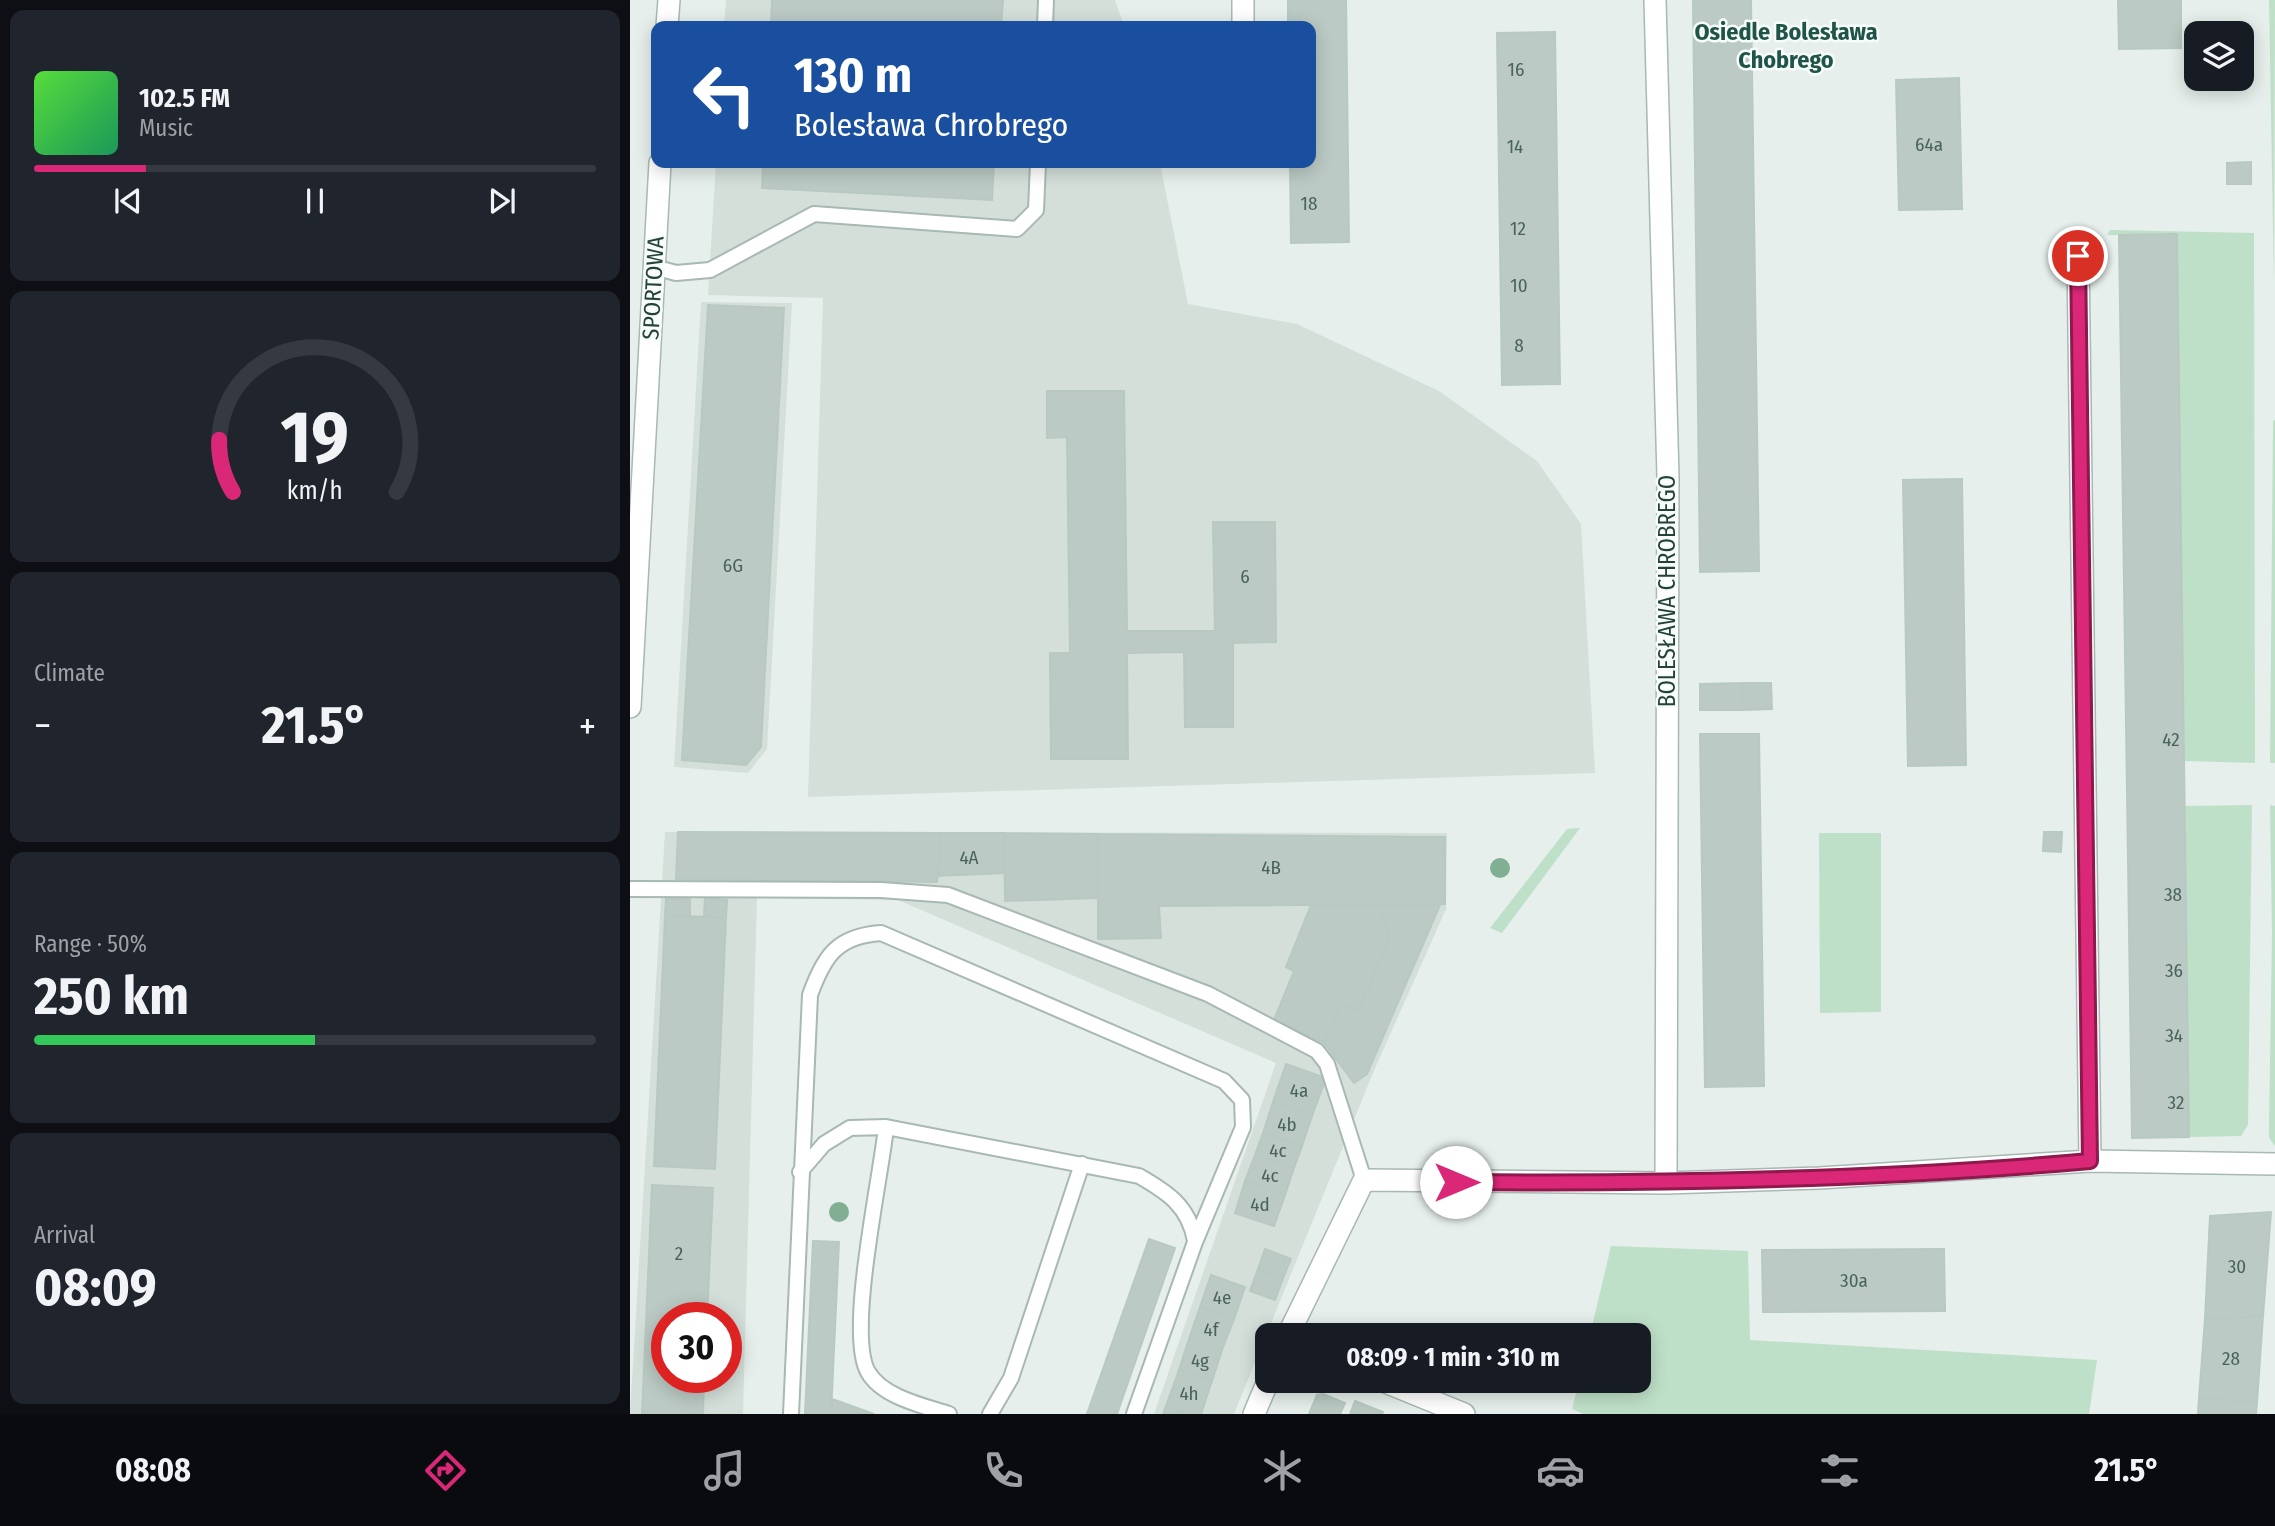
<!DOCTYPE html>
<meta charset="utf-8">
<style>
body{margin:0;font-family:"Fira Sans Condensed",sans-serif;background:#20242c;color:#f1f3f6;height:100vh;display:flex;flex-direction:column;font-size:26px;white-space:nowrap}
*{box-sizing:border-box;margin:0}
p{font-size:23px;color:#9ea1a6}
.icon{flex:none;width:38px;height:38px;fill:none;stroke:currentColor;stroke-width:2;stroke-linecap:round;stroke-linejoin:round}
.map{position:relative;flex:1;overflow:hidden}
.drawer{display:flex;flex-direction:column;gap:10px;padding:10px;background:#0d0f14;width:630px}
.drawer>*{flex:none}
.top-card{position:absolute;left:21px;top:21px;width:665px;height:147px;border-radius:14px;box-shadow:0 4px 18px #0003;background:#1a4fa0;color:#fff;overflow:hidden}
.fabs{position:absolute;left:1554px;top:21px;display:grid;gap:14px}
.fabs a{display:grid;place-items:center;width:70px;height:70px;border-radius:14px;background:#171b24;box-shadow:0 4px 18px #0003;font-size:35px}
.speed{position:absolute;left:21px;top:1302px;display:flex;gap:14px;font-size:35px;font-weight:700;text-align:center}
.speed>*{display:grid;place-content:center;width:91px;height:91px;border-radius:50%;background:#171b24;box-shadow:0 4px 18px #0003;line-height:1}
.speed .limit{border:10px solid #d22;background:#fff;color:#111}
.pin{position:absolute;display:grid;place-items:center;width:60px;height:60px;color:#fff;margin:-30px;border:4px solid #fff;border-radius:50%;box-shadow:0 2px 7px #0007}
.me{position:absolute;width:77px;margin:-38px;rotate:90deg;stroke-linejoin:round;filter:drop-shadow(0 0 5px #0008)}
.turn{display:flex;align-items:center;gap:24px;height:147px;padding:0 28px;font-size:32px}
.turn .icon{width:91px;height:91px;stroke-width:2.5}
.turn b{display:block;font-size:49px;line-height:60px}
.big{font-size:52px;font-weight:700;line-height:1.1}
.drawer .widget{flex:1;display:flex;flex-direction:column;justify-content:center;gap:10px;min-width:0;padding:0 24px;border-radius:14px;background:#20242c}
.drawer .dial{align-items:center;gap:0}
.dial svg{height:182px;overflow:visible;fill:none;stroke:#363941;stroke-width:7;stroke-linecap:round;text-anchor:middle}
.dial text{fill:#f1f3f6;stroke:none}
.song{display:flex;align-items:center;gap:21px}
.cover{width:84px;height:84px;border-radius:10px;background:linear-gradient(135deg,hsl(110 70% 55%),hsl(150 70% 35%))}
.played{height:7px;border-radius:4px;background:linear-gradient(90deg,#db2777 20%,#363941 20%)}
.keys{display:flex;justify-content:space-around;direction:ltr}
.heat{display:flex;justify-content:space-between;align-items:center;font-size:38px;direction:ltr}
.charge{height:10px;border-radius:5px;background:linear-gradient(90deg,#34c759 50%,#363941 0)}
.trip{position:absolute;left:625px;top:1323px;width:396px;height:70px;border-radius:14px;background:#171b24;box-shadow:0 4px 18px #0003;font-weight:700;line-height:70px;text-align:center}
.menu{display:flex;height:112px;justify-content:space-around;align-items:center;background:#090b0e;color:#9ea1a6}
.menu .icon{width:49px;height:49px}
.menu .selected{color:#db2777}
.menu b{font-size:32px;color:#f1f3f6}
main{display:flex;flex:1;min-height:0}
.map>svg:first-child{display:block}
.built{fill:#d4dfda;fill-rule:evenodd}
.green{fill:#bfe0c8}
.building{fill:#bbcac4;stroke:#b8c9c2;stroke-width:2}
.lines{fill:none;stroke-linecap:round;stroke-linejoin:round}
.service-casing{stroke:#a8b8b2;stroke-width:18}
.minor-casing{stroke:#a8b8b2;stroke-width:24}
.service{stroke:#fff;stroke-width:14}
.minor{stroke:#fff;stroke-width:21}
.tree{fill:#80af93}
.route-casing{stroke:#8e194d;stroke-width:18}
.route{stroke:#db2777;stroke-width:12}
.labels{text-anchor:middle;stroke-width:5;stroke-linejoin:round;paint-order:stroke}
.number-label{font-size:19px;fill:#4a645c}
.street-label{font-size:23px;fill:#24423a;stroke:#f7fbf9}
.neighbourhood-label{font-size:24px;font-weight:bold;fill:#1f5548;stroke:#f7fbf9}
</style>
<main>
<section class="drawer">
<div class="widget">
<div class="song"><i class="cover"></i><div><b>102.5 FM</b><p>Music</p></div></div>
<div class="played"></div>
<div class="keys"><svg class="icon" aria-label="previous" viewBox="0 0 24 24"><path d="M18 5L8 12l10 7zM5 5v14"/></svg><svg class="icon" aria-label="pause" viewBox="0 0 24 24"><path d="M8 5v14M16 5v14"/></svg><svg class="icon" aria-label="next" viewBox="0 0 24 24"><path d="M6 5l10 7-10 7zM19 5v14"/></svg></div>
</div>
<div class="widget dial"><svg viewBox="0 0 100 80">
<path d="M14 69A42 42 0 1 1 86 69"/>
<path d="M14 69A42 42 0 0 1 8 46" stroke="#db2777"/>
<text x="50" y="56" font-size="32" font-weight="700">19</text>
<text x="50" y="72" font-size="11">km/h</text>
</svg></div>
<div class="widget"><p>Climate</p>
<div class="heat"><a>−</a><b class="big">21.5°</b><a>+</a></div>
</div>
<div class="widget"><p>Range · 50%</p><b class="big">250 km</b><div class="charge"></div></div>
<div class="widget"><p>Arrival</p><b class="big">08:09</b></div>
</section>
<div class="map">
<svg width="1645" height="1414" viewBox="0 0 1645 1414">
<rect width="100%" height="100%" fill="#e6efeb"/>
<path class="built" d="M96,0h389l9,26h-400z
M86,163h444l28,141 109,20 142,67 98,70 44,63 14,249 -787,24 15,-499 -115,-3z
M71,302l91,1 -25,446 -19,24 -74,-6z
M35,832l782,1 -1,76 -73,164 -139,341h-80l122,-351 -378,-163 -141,-2 -14,516h-113zM37,1318h59v59h-59z"/>
<path class="green" d="M1639,0h6l-1,288z
M1480,230l144,3 1,530 -71,-2 -7,-526h-70z
M1645,420v343h-5l3,-342z
M1622,805l-4,320 -7,11 -52,1 -4,-331z
M1640,805l5,1v340l-6,-8v-11l3,-193z
M950,828l-78,105 -12,-5 77,-99z
M1189,833h62v179l-61,1z
M981,1246l137,5 2,89 347,20 -8,54h-506l-11,-5 7,-28h59v-46h-48z"/>
<path class="building" d="M142,0h231l-2,26h-230z
M658,0h58l3,242 -58,1 -1,-80h21v-137h-23z
M1063,0h58l8,571 -59,1z
M1488,0h63v48l-62,1z
M925,32l5,352 -58,1 -5,-352z
M1329,78l3,131 -63,1 -3,-130z
M1621,162v22h-24v-21z
M133,163h231l-2,37 -230,-12z
M1547,234l12,903 -57,1 -13,-903z
M78,305l76,3 -23,439 -15,18 -64,-5z
M417,391h77l3,240h88l-2,-109h62l1,120 -43,1v84h-48l-1,-75 -57,1 1,106h-77l-1,-106h20l-3,-216 -20,1z
M1332,479l4,286 -58,1 -5,-286z
M1112,683h29l1,26 -29,1z
M1112,683l1,27h-43v-26z
M1070,734h59l5,352 -59,1z
M48,832l263,1 -4,49 -261,-3z
M1414,832h18l-1,20 -18,-1z
M311,833h63v40l-66,3z
M374,833l94,1 -1,64 -92,3z
M468,834l347,3v67l-286,2 2,32 -63,1z
M75,898l22,2 -1,18 -22,-2z
M36,899h24v17l-25,-1z
M681,905h69l9,33 -30,73 -18,-7 -17,39 -50,-23 20,-49 -8,-4z
M750,905h60l-73,169 -13,9 -30,-40 17,-39 18,7 30,-73z
M35,915l61,3 -11,251 -61,-3z
M656,1064l40,14 -14,38 -39,-14z
M643,1102l39,14 -10,30 -39,-13z
M633,1133l39,13 -8,22 -39,-13z
M625,1155l39,13 -9,27 -40,-14z
M615,1181l40,14 -11,31 -39,-13z
M22,1185l61,3 -6,130h-40v59h37l-1,37h-61z
M1641,1212l-8,104 -58,3 5,-103z
M519,1239l26,9 -58,166h-30z
M183,1241l26,1 -8,172h-26z
M635,1249l26,10 -8,19 -25,-9z
M1314,1249l1,62 -182,1 -1,-62z
M628,1269l25,9 -8,22 -25,-9z
M581,1275l34,12 -11,32 -34,-12z
M570,1307l34,12 -12,31 -33,-11z
M1633,1316l-6,86 -58,-4 6,-79z
M559,1339l33,11 -10,31 -33,-11z
M549,1370l33,11 -11,33h-11l-24,-8z
M693,1394l22,9 -5,11h-31l8,-19z
M1569,1398l58,4 -1,12h-58z
M202,1399l42,15h-43z
M725,1401l28,11 -1,2h-32z
M536,1406l24,8h-27z"/>
<g class="lines">
<g class="service-casing">
<path id="service" d="M415,26l1,-26
M24,267l22,6 34,-3 104,-56 203,15 19,-19 2,-47
M0,889l251,1 67,5 260,99 109,57 10,13 37,116
M256,1127c-5,51 -40,206 -18,245 14,25 56,34 81,42
M170,1172l24,-28 26,-16 36,-1 253,49c28,16 50,30 56,65
M161,1414l19,-419c14,-39 27,-59 71,-62l343,148 18,19 1,27 -48,115 -61,172
M360,1414l21,-36 71,-214"/>
</g>
<g class="minor-casing">
<path id="minor" d="M1025,0l13,477 -2,706
M37,26l2,-26
M613,26v-26
M1448,256l12,905
M0,707l30,-544
M658,1335l76,-155 302,3 153,-5 271,-17 185,3
M753,1381l81,33
M624,1414l14,-33"/>
</g>
<use href="#service" class="service"/>
<use href="#minor" class="minor"/>
</g>
<g class="tree">
<circle cx="870" cy="868" r="10"/>
<circle cx="209" cy="1212" r="10"/>
</g>
<g class="lines">
<g class="route-casing">
<path id="route" d="M826,1182c211,2 423,-2 634,-21l-12,-905"/>
</g>
<use href="#route" class="route"/>
</g>
<g class="labels">
<g class="number-label">
<text x="886" y="76">16</text>
<text x="1299" y="151">64a</text>
<text x="885" y="153">14</text>
<text x="679" y="210">18</text>
<text x="888" y="235">12</text>
<text x="889" y="292">10</text>
<text x="889" y="352">8</text>
<text x="103" y="572">6G</text>
<text x="615" y="583">6</text>
<text x="1541" y="746">42</text>
<text x="339" y="864">4A</text>
<text x="641" y="874">4B</text>
<text x="1543" y="901">38</text>
<text x="1544" y="977">36</text>
<text x="1544" y="1042">34</text>
<text x="669" y="1097">4a</text>
<text x="1546" y="1109">32</text>
<text x="657" y="1131">4b</text>
<text x="648" y="1157">4c</text>
<text x="640" y="1182">4c</text>
<text x="630" y="1211">4d</text>
<text x="49" y="1260">2</text>
<text x="1607" y="1273">30</text>
<text x="1224" y="1287">30a</text>
<text x="592" y="1304">4e</text>
<text x="581" y="1336">4f</text>
<text x="1601" y="1365">28</text>
<text x="570" y="1367">4g</text>
<text x="559" y="1400">4h</text>
</g>
<g class="street-label">
<text transform="translate(23 288) rotate(-87)" y="8">SPORTOWA</text>
<text transform="translate(1037 591) rotate(-90)" y="8">BOLESŁAWA CHROBREGO</text>
</g>
<g class="neighbourhood-label">
<text x="1156" y="40">Osiedle Bolesława<tspan x="1156" dy="28">Chobrego</tspan></text>
</g>
</g>
</svg>
<div class="fabs">
<a><svg class="icon" aria-label="layers" viewBox="0 0 24 24"><path d="M12 4l9 5-9 5-9-5zM3 14l9 5 9-5"/></svg></a>
</div>
<div class="speed"><div class="limit">30</div></div>
<div class="pin" style="left:1448px;top:256px;background:#d93025"><svg class="icon" aria-label="arrive" viewBox="0 0 24 24"><path d="M6 21V4h12l-3 4 3 4H6"/></svg></div>
<svg class="me" style="left:826px;top:1182px" viewBox="-20 -20 40 40"><circle r="19" fill="#fff"/><path d="M0-13L10 11 0 6-10 11z" fill="#db2777"/></svg>
<div class="trip">08:09 · 1 min · 310 m</div>
<div class="top-card">
<div class="turn"><svg class="icon" aria-label="left" viewBox="0 0 24 24"><path d="M17 20v-9H6M10 6l-5 5 5 5"/></svg><div><b>130 m</b>Bolesława Chrobrego</div></div>
</div>
</div>
</main>
<nav class="menu">
<b>08:08</b>
<svg class="icon selected" aria-label="directions" viewBox="0 0 24 24"><path d="M12 3l9 9-9 9-9-9zM9 14v-3h6M13 9l2 2-2 2"/></svg>
<svg class="icon" aria-label="music" viewBox="0 0 24 24"><path d="M9 18V5l10-2v13"/><circle cx="6" cy="18" r="3"/><circle cx="16" cy="16" r="3"/></svg>
<svg class="icon" aria-label="phone" viewBox="0 0 24 24"><path d="M5 4h4l2 5-3 2q2 4 5 5l2-3 5 2v4C11 20 4 13 5 4z"/></svg>
<svg class="icon" aria-label="climate" viewBox="0 0 24 24"><path d="M12 3v18M4 7l16 10M4 17L20 7"/></svg>
<svg class="icon" aria-label="car" viewBox="0 0 24 24"><path d="M5 17H2v-5l4-1 3-4h7l3 4 3 1v5h-3M9 17h6M6 11h13"/><circle cx="7" cy="17" r="2"/><circle cx="17" cy="17" r="2"/></svg>
<svg class="icon" aria-label="filters" viewBox="0 0 24 24"><path d="M4 7h16M4 17h16"/><circle cx="9" cy="7" r="2"/><circle cx="15" cy="17" r="2"/></svg>
<b>21.5°</b>
</nav>
